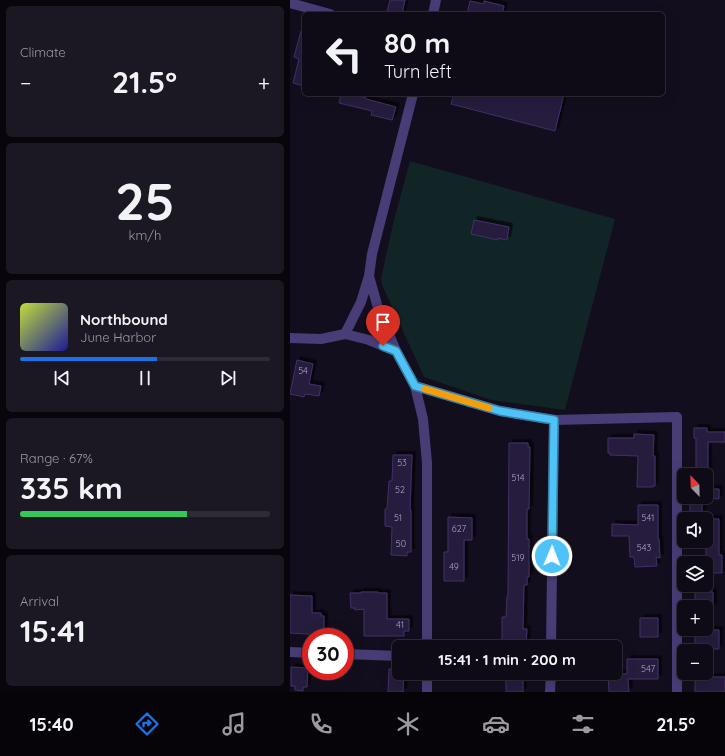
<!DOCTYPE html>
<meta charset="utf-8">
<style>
body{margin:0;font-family:Quicksand,sans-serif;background:#1c1823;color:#f1f3f6;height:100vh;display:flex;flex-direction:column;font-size:15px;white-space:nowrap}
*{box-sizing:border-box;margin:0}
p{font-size:13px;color:#9b9aa1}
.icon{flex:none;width:22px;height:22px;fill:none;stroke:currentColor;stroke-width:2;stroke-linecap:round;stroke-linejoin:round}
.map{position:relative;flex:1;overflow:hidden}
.panel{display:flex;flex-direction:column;gap:6px;padding:6px;background:#08060c;width:290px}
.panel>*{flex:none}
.hud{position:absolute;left:12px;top:12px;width:363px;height:84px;border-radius:6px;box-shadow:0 4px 16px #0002,0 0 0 1px #2e2b35;background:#0e0a16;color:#f1f3f6;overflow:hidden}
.needle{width:26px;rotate:337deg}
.fabs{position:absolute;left:387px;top:468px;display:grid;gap:8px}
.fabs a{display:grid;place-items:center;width:36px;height:36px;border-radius:6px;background:#0e0a16;box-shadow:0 4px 16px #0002,0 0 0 1px #2e2b35;font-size:20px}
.speed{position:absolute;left:12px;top:628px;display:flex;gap:8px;font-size:20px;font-weight:700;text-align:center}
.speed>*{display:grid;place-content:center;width:52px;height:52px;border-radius:50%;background:#0e0a16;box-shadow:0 4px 16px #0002,0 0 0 1px #2e2b35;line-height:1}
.speed .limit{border:6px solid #d22;background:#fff;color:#111}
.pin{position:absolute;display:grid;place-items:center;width:34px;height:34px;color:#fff;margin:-41px -17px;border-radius:50% 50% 50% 0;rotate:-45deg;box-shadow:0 0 4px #0007}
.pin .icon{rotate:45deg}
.me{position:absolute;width:44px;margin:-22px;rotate:1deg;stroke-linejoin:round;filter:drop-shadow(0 0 3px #0008)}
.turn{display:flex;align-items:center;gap:14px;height:84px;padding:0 16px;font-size:18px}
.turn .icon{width:52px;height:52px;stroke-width:2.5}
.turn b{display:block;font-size:28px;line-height:34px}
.big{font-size:30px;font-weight:700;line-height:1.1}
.panel .widget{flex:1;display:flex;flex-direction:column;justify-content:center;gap:6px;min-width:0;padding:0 14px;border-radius:6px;background:#1c1823}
.panel .dial{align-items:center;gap:0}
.dial b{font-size:52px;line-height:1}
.song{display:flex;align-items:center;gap:12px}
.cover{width:48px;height:48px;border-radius:6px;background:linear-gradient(135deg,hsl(70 70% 55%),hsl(240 70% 35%))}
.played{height:4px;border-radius:2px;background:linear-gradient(90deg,#1a73e8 55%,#2e2b35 55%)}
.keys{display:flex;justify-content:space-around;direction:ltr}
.heat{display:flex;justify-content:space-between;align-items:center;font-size:22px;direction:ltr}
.charge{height:6px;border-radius:3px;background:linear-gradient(90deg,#34c759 67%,#2e2b35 0)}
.trip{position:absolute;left:102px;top:640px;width:230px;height:40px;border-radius:6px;background:#0e0a16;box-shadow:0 4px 16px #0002,0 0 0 1px #2e2b35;font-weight:700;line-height:40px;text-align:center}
.menu{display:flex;height:64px;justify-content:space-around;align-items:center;background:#060409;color:#9b9aa1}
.menu .icon{width:28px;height:28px}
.menu .current{color:#1a73e8}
.menu b{font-size:18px;color:#f1f3f6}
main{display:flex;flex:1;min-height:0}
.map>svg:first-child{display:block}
.green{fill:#112426}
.building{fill:#271b3c;stroke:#433066;filter:url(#shadow)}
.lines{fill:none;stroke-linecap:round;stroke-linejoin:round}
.minor{stroke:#483d77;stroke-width:10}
.route-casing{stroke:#337fa1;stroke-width:10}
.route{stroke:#4fc3f7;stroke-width:7}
.slow{stroke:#f59e0b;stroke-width:7}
.labels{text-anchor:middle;stroke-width:4;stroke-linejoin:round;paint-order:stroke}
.number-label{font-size:9px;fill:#ada1ca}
</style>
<main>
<section class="panel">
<div class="widget"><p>Climate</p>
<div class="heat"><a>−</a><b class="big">21.5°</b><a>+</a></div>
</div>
<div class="widget dial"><b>25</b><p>km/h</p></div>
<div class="widget">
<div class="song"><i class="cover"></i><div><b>Northbound</b><p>June Harbor</p></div></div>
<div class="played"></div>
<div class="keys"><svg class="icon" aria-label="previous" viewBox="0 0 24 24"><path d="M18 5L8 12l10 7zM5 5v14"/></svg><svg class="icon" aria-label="pause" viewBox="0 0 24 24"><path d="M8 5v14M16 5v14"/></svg><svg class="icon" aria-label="next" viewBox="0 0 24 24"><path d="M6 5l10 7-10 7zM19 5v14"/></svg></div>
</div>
<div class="widget"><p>Range · 67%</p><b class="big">335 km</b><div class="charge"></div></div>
<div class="widget"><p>Arrival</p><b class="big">15:41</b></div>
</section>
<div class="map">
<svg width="435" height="692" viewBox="0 0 435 692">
<defs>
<filter id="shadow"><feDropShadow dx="3.5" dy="-3.5" stdDeviation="0" flood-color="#0009"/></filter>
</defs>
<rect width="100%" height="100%" fill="#130e1d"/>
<path class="green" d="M120,161l205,58 -50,191 -74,-10 -67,-23 -42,-92 -1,-7 13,-58z"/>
<path class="building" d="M100,0h15l-3,14h-8l-7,-2z
M180,1l14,3v-3l20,5 -2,8h-35z
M11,31h3v55l-11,-3 6,-24 -5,-2z
M51,94h10l15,4v1l30,8 -4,13 -21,-5 1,-4 -33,-8z
M164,94h110l-9,37 -104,-27z
M184,220l35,7 -2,13 -9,-2v2l-27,-6z
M7,360l16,4 -4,20 12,2 -2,10 -14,-2 -1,3 -14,-3z
M404,428h13v4h18v10h-17v33h-12v-37h-2z
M344,434l20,1 -1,21h2v30h-2v1h-16l1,-31 -28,-1v-2h-2v-15h26z
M219,443h19v4h2l-1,62h-2v30h2v38h-2v8h-3l-1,44h4l-1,18h-22v-7h-2v-23h4l1,-21h1z
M103,455h19l-2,55h1v42h-4v4l-16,-1 1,-28 -7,-1v-17h2l2,-28h3z
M416,489h13v10l-13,-1z
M400,502h12v10h-12z
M348,505h20v34h1l1,19 -4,-1 1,9 -22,1 -1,-10h-4l-1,-21h-17v-12l26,1z
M158,517l24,1v22h-8v41h-20v-29h4z
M416,519h13v36h3v18h-16z
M71,592h17v1h9v26h22v12h-5v5h-40v-27l-9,1v-2h-4l-1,-15h11z
M405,592h18v15h-18z
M0,595l22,1v17h9v3h3v19l-34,-2z
M350,618h18v19h-18z
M405,630h24v19h-24z
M337,659h31v20h-30l1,13h-20l-1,-18h19z
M1,667l17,1 -1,19h-4v4l-8,-1v-4h-4z
M99,669h10v4h5l-1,19h-15z
M216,673h17v19h-17z
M405,677h30v15h-30z"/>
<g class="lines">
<path class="minor" d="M0,3l40,11
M143,14l3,-14
M123,94l-41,160 -3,22 9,32 18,43 19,35 8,33 4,44v184
M55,334l16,-32 8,-26
M0,338l31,1 24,-5 24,6 27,11
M125,386l85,25 54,9 123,-3v275
M261,647l3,-227
M0,652l21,1
M55,654l54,2
M137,692v-19
M260,692l1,-19"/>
</g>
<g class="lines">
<g class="route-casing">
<path id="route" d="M93,346l13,5 19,35 85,25 54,9 -2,136"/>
</g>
<use href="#route" class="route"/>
<path class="slow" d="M135,389l64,19"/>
</g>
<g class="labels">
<g class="number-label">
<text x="13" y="374">54</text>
<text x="112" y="466">53</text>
<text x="228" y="481">514</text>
<text x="110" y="493">52</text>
<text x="108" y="521">51</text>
<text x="358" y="521">541</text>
<text x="169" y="532">627</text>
<text x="111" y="547">50</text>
<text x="354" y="551">543</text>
<text x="228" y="561">519</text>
<text x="164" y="570">49</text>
<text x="110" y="628">41</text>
<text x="358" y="672">547</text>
</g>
</g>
</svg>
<div class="fabs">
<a><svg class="needle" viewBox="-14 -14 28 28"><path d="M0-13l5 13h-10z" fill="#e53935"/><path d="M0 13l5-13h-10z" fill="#9b9aa1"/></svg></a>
<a><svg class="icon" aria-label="sound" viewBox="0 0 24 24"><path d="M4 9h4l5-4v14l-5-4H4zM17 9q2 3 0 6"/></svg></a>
<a><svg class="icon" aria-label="layers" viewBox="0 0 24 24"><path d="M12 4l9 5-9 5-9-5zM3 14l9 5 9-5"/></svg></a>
<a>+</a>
<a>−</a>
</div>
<div class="speed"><div class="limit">30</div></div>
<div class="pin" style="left:93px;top:346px;background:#d93025"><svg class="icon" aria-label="arrive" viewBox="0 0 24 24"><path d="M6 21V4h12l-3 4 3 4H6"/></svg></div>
<svg class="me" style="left:262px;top:556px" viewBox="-20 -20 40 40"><circle r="17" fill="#4fc3f7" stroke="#fff" stroke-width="3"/><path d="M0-11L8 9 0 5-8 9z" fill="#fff"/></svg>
<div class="trip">15:41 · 1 min · 200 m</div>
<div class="hud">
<div class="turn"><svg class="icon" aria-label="left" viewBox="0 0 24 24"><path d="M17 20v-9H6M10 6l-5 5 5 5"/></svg><div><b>80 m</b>Turn left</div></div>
</div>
</div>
</main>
<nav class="menu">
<b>15:40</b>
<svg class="icon current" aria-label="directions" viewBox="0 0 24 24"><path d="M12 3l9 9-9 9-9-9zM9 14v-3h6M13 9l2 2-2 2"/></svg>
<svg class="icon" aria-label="music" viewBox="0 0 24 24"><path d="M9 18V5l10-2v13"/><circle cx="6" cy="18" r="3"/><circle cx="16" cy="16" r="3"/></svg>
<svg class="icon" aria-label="phone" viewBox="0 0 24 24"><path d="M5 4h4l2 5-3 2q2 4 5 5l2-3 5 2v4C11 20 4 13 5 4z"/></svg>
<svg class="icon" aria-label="climate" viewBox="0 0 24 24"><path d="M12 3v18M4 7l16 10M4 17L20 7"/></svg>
<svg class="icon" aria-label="car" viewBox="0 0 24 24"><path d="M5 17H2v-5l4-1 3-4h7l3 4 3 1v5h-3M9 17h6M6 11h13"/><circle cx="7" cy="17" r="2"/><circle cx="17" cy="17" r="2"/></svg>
<svg class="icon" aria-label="filters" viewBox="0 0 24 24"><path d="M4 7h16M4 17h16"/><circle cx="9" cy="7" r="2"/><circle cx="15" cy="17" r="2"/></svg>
<b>21.5°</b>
</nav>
